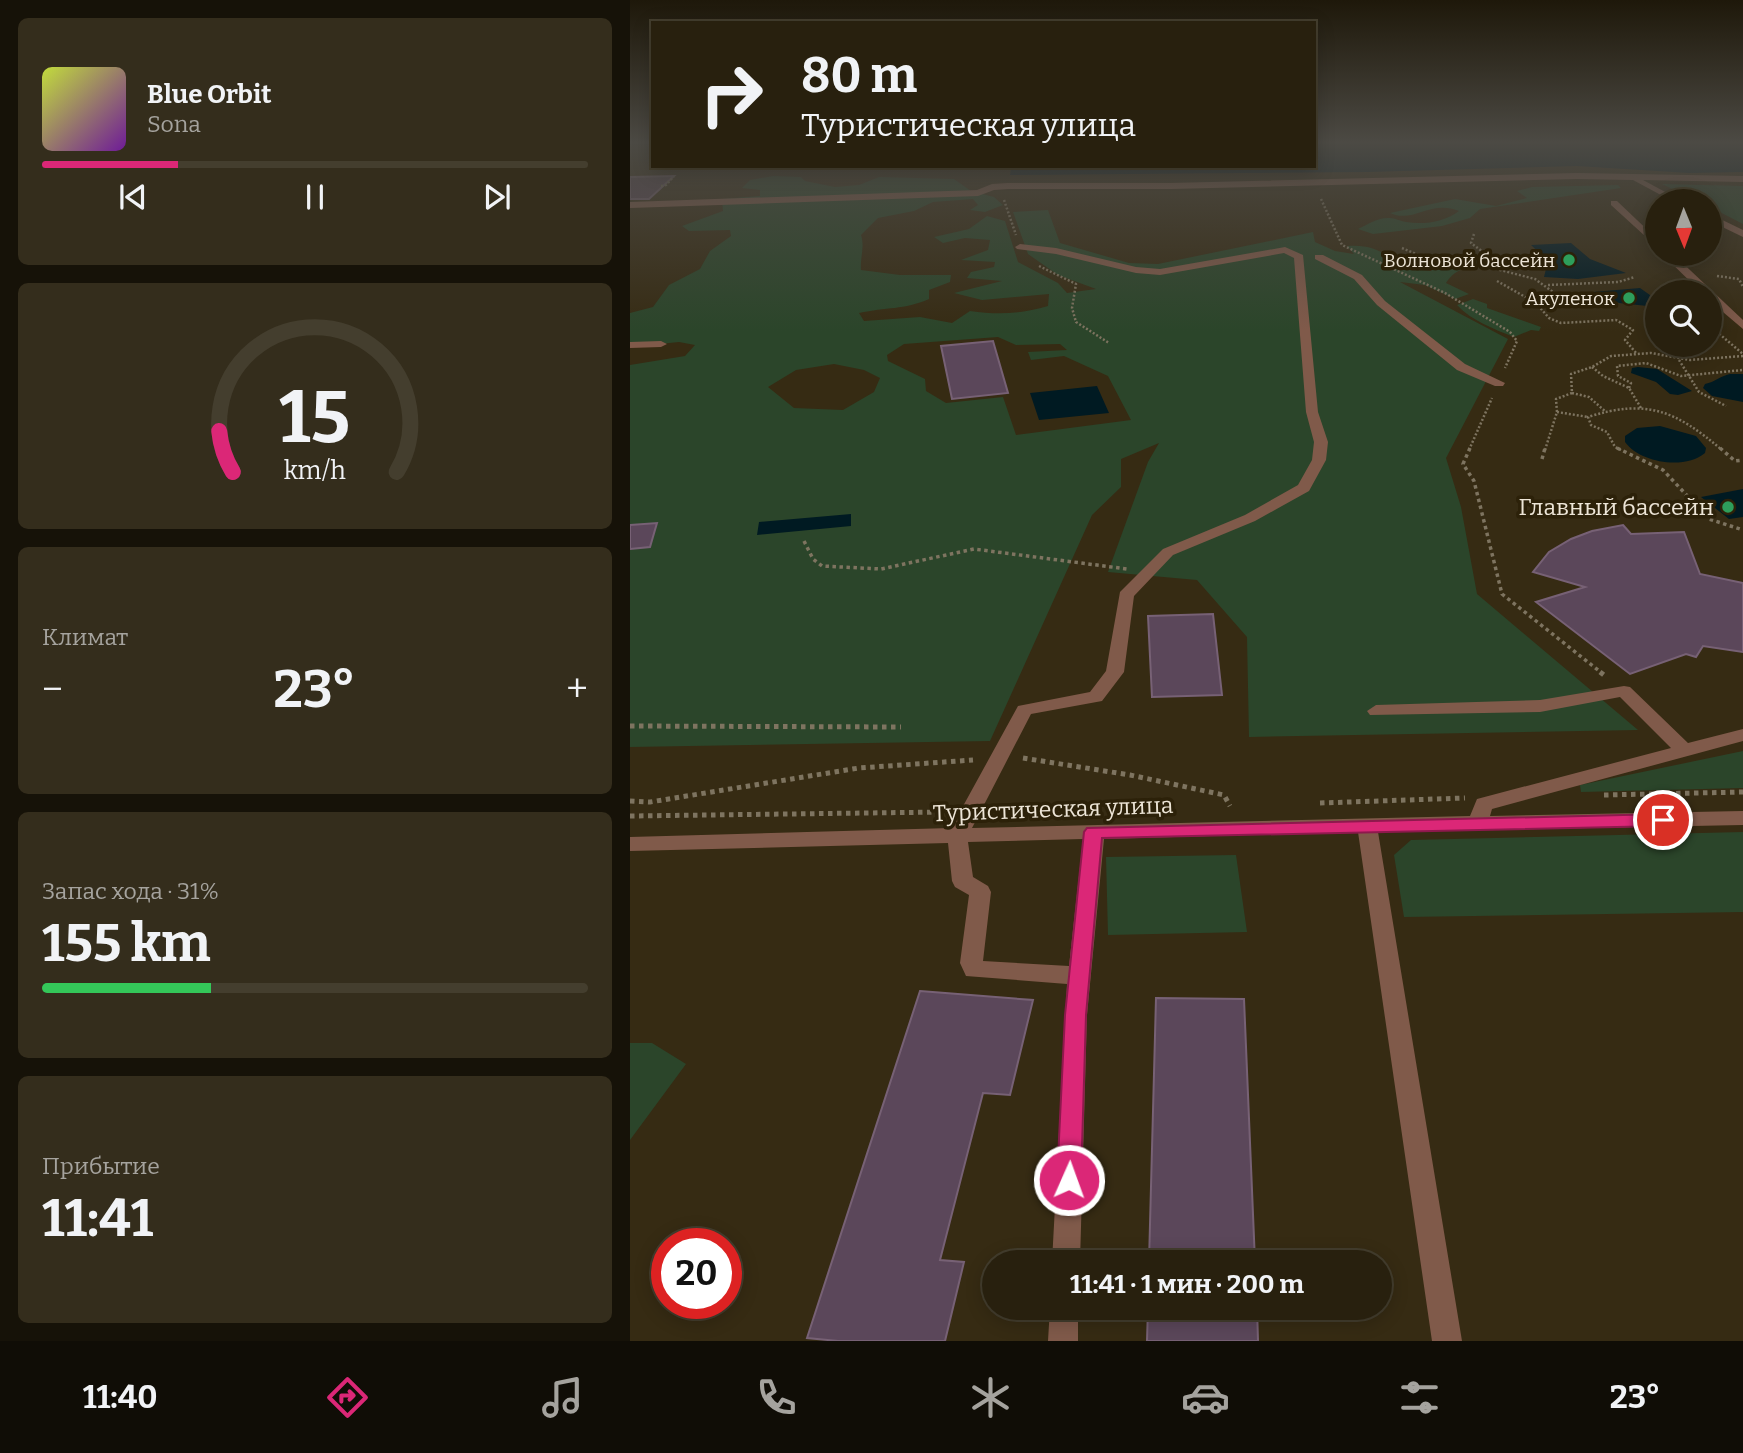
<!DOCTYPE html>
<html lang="ru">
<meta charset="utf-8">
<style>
body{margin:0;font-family:Bitter,serif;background:#342d1c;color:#f1f3f6;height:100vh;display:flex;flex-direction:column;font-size:26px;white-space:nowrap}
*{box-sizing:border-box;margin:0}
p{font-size:23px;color:#a5a39e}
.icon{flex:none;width:38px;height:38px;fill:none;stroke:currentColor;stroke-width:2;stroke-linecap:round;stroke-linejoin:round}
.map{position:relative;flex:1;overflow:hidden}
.panel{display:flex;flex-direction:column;gap:18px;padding:18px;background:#161208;width:630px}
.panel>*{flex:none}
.top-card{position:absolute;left:21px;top:21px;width:665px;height:147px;border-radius:0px;box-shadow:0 4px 18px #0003,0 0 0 2px #443e2e;background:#28200e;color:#f1f3f6;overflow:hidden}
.needle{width:46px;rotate:179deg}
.buttons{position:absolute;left:1015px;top:189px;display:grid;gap:14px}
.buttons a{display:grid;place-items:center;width:77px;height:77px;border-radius:50%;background:#28200e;box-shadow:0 4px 18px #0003,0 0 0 2px #443e2e;font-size:35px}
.speed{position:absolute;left:21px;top:1228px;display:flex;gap:14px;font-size:35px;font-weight:700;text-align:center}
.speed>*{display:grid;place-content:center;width:91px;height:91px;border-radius:50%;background:#28200e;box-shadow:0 4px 18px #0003,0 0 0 2px #443e2e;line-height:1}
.speed .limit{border:10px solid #d22;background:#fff;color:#111}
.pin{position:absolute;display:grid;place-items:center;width:60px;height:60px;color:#fff;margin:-30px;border:4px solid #fff;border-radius:50%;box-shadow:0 2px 7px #0007}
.me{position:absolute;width:77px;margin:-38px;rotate:2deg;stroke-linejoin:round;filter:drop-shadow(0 0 5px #0008)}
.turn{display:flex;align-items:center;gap:24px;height:147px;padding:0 35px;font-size:32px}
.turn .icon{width:91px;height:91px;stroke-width:2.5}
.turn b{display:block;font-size:49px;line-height:60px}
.big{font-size:52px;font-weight:700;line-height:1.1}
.panel .tile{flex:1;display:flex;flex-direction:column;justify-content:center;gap:10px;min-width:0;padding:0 24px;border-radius:10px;background:#342d1c}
.panel .dial{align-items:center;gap:0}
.dial svg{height:182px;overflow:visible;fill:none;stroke:#443e2e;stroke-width:7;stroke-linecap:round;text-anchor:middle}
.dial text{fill:#f1f3f6;stroke:none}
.song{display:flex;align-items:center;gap:21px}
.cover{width:84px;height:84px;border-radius:10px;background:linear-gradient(135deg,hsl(70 70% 55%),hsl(280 70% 35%))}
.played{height:7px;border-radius:4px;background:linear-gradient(90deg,#db2777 25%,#443e2e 25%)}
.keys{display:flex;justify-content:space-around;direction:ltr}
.heat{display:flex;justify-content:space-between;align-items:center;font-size:38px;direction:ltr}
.charge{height:10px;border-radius:5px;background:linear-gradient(90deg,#34c759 31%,#443e2e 0)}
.trip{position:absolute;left:352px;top:1250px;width:410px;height:70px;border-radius:35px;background:#28200e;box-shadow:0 4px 18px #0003,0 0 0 2px #443e2e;font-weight:700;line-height:70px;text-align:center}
.menu{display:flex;height:112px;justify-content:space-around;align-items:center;background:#100d06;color:#a5a39e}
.menu .icon{width:49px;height:49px}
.menu .active{color:#db2777}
.menu b{font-size:32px;color:#f1f3f6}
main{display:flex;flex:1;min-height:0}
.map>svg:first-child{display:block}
.green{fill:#2b452a;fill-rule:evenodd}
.water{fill:#001a22}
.building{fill:#5b475a;stroke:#776175;stroke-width:2}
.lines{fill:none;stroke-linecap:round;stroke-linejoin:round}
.path-far2{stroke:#7e7460;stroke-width:2.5;stroke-dasharray:2 2;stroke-linecap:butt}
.path-far1{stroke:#7e7460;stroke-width:3.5;stroke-dasharray:3.5 3.5;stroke-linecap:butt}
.path{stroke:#7e7460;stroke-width:5;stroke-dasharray:4.5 4.5;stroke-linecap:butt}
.minor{fill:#805a4a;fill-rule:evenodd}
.route{fill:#db2777;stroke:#8e194d;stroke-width:2}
.leisure-dot{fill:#2e9e5b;stroke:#2c2109;stroke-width:2.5}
.labels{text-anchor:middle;stroke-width:7;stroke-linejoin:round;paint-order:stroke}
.far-poi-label{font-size:19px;fill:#ede5d7;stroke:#2c2109;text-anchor:end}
.poi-label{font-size:23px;fill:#ede5d7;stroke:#2c2109;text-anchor:end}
.street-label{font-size:23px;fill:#ede5d7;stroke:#2c2109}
</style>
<main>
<section class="panel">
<div class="tile">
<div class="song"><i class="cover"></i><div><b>Blue Orbit</b><p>Sona</p></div></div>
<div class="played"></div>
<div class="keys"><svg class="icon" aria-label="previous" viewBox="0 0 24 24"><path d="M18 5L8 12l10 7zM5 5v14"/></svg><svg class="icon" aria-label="pause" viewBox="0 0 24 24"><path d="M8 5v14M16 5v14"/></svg><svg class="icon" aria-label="next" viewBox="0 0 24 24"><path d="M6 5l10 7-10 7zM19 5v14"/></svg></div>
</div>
<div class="tile dial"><svg viewBox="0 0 100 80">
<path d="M14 69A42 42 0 1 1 86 69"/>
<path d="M14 69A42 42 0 0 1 8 51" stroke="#db2777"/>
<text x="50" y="56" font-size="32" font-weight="700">15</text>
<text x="50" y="72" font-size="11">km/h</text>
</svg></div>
<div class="tile"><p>Климат</p>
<div class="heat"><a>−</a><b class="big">23°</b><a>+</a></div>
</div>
<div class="tile"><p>Запас хода · 31%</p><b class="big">155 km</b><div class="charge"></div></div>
<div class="tile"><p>Прибытие</p><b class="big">11:41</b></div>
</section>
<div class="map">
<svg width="1113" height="1341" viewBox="0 0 1113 1341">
<rect width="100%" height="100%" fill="#362b13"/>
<path class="green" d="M143,176l28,1 4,4 30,6 24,-2 20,-8 75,2 17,12 23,6 9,8 -18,7 -15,-2 8,-5 -5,-6 -40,3 -19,9 -36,7 -17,17c4,12 -1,22 0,35l39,5h51l-1,7 -21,8v9c-25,11 -43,8 -70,14l5,8 56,-4 32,6 18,-12c28,4 51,3 78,-5l1,-12 -67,6 -28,-7 48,-12 -35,-3 4,-6 23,-5 1,-5 -34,-2 27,-10 2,-10 -25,-2 -22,5 -9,-6 35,-8 18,-13 18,5 13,41 40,21 9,10 29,-4 -38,-14 -30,-21 -15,-42 35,-2 12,33 69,20 29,1 155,-32 2,10 20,9 19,3 -7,-8c26,-2 36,7 56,19 8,4 19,5 28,6 12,-12 44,-13 62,-13l-4,7c-18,1 -33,2 -43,18l23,11 -14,5 -30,-14 -25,-3 108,57 -62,119 15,49 16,87 161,136 -389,7 -2,-100 -50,-57 -89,-8 40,-110 11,-19 -38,16v28l-29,28 -102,226 -360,6v-382l55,-9 10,-11 -16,-3 -49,5v-34l23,-6 16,-22 31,-16 10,-18 21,-15 -1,-6 -41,1 -7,-5 41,-15 -1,-12 38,-3v-6l-18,-2 8,-8zM368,337l18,8 44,-1 7,6 -39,2 3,8 33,-4 44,20 23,44 -115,15 -13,-38 -57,6 -20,-12 -1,-12 -37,-18 -1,-6 17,-11zM204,364l30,6 16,8 -6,14 -31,18 -49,-2 -26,-21 28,-17z
M1032,184l81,2v38l-33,-17v-6h-13z
M988,185l3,3 -141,21 -10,9 -28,8 -69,8 -15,-5c10,-5 21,-12 32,-11 5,0 10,3 16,4 18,3 38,0 53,-11 -29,-12 -45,13 -69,2l65,-14 41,7 31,-8 -10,-7 15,-4z
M843,299l14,5v4l54,19 -2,4 -8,-1 -17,7c-20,-8 -42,-16 -57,-32z
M1113,751v37l-162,4 -1,-7z
M1113,832v80l-339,5 -10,-62 17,-15z
M606,855l11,77 -139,3 -2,-78z
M0,1043h22l34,21 -56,76z"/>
<path class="water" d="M684,143h429v29l-54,1 -112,-7 -209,6 -358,3 1,-6 -302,-2 605,-1z
M941,243l19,16 36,14 -48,6 -34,-2 4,-16 -17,-16z
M1010,288l17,12v7l-38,-4 -26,-11z
M1008,367l19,2 35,22 -14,4 -8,-1 -14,-12 -25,-9 1,-5z
M1100,374h13v28l-31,-6 -9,-8 2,-4c10,-2 15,-8 25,-10z
M467,386l12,27 -70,7 -9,-27z
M1030,426l36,10 10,12 -1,5c-20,17 -65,10 -80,-11v-6l12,-8z
M1113,489v28l-14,2 -28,-22z
M221,514v12l-94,9 2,-13z"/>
<path class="building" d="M44,176l-25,23h-19v-22z
M363,341l15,52 -56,6 -11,-53z
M27,523l-7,24 -20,2v-24z
M993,525l8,9 53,-2 16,42 43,9v69l-40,-6 -7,11 -10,-3 -56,20 -94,-72 49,-15 -52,-15 16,-20 22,-13 21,-8z
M583,614l9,81 -70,2 -4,-81z
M290,991l113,9 -23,95 -27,-2 -43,167 24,2 -19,79h-107l-31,-3z
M526,998l88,1 11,263h-106z
M518,1307h109l1,34h-111z"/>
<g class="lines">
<path class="path-far2" d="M31,186l5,-1 8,-9
M691,199l21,46 103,48 65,39 7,9 -12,27
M374,200l12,35
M844,234l-3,9 16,12 16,4 -6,5 3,6 35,9 18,13v7l-17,4
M772,248l35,15 50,-8
M409,266l37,18 -4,24 4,14 33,21
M1087,276l22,3 4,8
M867,281l39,22 13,15 12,5 55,-3 17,10 -8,10 12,14
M918,285l70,-3 17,-5
M1080,326l33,28
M1049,360l20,32 27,14
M962,367l11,9 26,12 12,20
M999,388l2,-5 -13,-7 -1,-10 29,-3 35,13 62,-6
M942,393l17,4 17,15
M927,412l31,5
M839,450l23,-52
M915,450l12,-38 -1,-13 16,-6 -1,-19 21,-7 19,-11 40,-3 39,7 53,-4
M991,450l-6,-3 -8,-15 -16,-7 -3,-8c59,-19 88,-6 134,33"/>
<path class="path-far1" d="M840,448l-7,16 11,17 28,113 101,80
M987,448l46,22 46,49 34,11
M1090,448l15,13 8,-1
M912,459l3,-11
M174,541l9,18 9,7 59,3 93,-20 153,20"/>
<path class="path" d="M970,672l4,3
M0,726l271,1
M393,758l107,17 94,20 6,11
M974,795l139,-3
M0,801l20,1 209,-34 114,-8
M690,803l145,-5
M0,816l314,-4"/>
<path class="minor" d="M947,173l166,3v6l-100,-2 39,21h-10l-39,-21 -56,-1 -406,10h-163l-14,1 -16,6 -348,12v-6l347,-12 15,-6 16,-1h163z
M981,201h6l40,38v8l-46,-42z
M1080,214l33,16v7l-33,-16z
M390,244l36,4 80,19 24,2 125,-22 18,8 15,157 10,30 -2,18 -17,31 -54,30 -82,34 -39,41 -10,76 -22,29 -71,13 -59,114 498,-12 7,-17 194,-51 -51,-51 -80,15 -170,3 -3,-4 9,-6 164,-5 84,-14 6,1 58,56 55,-14v12l-251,68 -2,7 253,-5v14l-365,7 84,509h-30l-74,-509 -254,7 -17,176 -7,247h-28l15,-278 -101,-8 -6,-13 9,-68 -14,-8 -3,-6 -4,-38 -318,8v-14l321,-9 67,-122 72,-14 16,-21 14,-79 43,-43 82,-34 53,-30 14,-25 2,-18 -8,-30 -12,-154 -10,-5 -124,22 -24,-2 -80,-19 -39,-5 -2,-2zM453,839l-14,127 -86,-5 8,-69 -3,-6 -15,-9 -5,-35z
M1032,254h11l70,66v9l-33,-28v-9h-9z
M685,255h8l39,20 23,26 80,63 40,19 -2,3h-8l-38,-16 -80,-65 -23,-26 -39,-20z
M0,342l31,-1 6,3 -6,3 -31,1z
M420,1307h28v34h-30z"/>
</g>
<linearGradient id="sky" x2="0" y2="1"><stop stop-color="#1e180a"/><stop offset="0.43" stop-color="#4c4a44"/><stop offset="1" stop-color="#4c4a44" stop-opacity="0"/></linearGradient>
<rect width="1113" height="331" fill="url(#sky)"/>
<path class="route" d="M1033,814l7,2 2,4 -2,5 -7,1 -561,12 -16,177 -5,165 -3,7 -9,4 -8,-4 -4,-7 8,-165 19,-183 3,-4z"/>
<g class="leisure-dot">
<circle cx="939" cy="260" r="7"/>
<circle cx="999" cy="298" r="7"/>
<circle cx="1098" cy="507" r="7"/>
</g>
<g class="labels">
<g class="far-poi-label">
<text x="925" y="267">Волновой бассейн</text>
<text x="985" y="305">Акуленок</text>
</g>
<g class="poi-label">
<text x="1084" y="515">Главный бассейн</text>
</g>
<g class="street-label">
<text transform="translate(423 809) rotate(-2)" y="8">Туристическая улица</text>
</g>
</g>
</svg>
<div class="buttons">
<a><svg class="needle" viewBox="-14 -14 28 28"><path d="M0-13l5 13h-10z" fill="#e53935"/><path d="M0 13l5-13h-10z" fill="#a5a39e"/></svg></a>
<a><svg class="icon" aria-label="search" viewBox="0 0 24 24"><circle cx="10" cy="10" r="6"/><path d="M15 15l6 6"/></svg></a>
</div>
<div class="speed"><div class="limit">20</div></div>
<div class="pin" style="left:1033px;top:820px;background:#d93025"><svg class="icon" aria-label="arrive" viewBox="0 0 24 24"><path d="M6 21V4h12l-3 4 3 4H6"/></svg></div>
<svg class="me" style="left:439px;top:1180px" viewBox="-20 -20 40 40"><circle r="17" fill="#db2777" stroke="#fff" stroke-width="3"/><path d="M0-11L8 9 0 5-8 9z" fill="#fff"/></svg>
<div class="trip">11:41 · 1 мин · 200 m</div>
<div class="top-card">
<div class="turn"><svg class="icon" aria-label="right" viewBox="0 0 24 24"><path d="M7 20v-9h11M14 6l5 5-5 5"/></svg><div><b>80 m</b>Туристическая улица</div></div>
</div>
</div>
</main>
<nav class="menu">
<b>11:40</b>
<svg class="icon active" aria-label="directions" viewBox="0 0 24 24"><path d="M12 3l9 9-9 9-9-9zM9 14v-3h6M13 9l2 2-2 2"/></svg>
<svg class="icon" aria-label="music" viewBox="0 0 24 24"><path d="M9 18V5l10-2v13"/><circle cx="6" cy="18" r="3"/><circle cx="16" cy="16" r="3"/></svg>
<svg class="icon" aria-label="phone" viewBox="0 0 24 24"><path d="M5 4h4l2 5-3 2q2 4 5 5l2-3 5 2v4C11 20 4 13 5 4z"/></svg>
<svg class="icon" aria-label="climate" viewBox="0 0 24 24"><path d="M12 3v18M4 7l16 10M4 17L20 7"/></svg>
<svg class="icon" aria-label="car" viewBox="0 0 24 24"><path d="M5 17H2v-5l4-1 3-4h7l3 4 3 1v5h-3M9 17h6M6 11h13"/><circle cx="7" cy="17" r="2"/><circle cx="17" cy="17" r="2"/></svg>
<svg class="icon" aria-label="filters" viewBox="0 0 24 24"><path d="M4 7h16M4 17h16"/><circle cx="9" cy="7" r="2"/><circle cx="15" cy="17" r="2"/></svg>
<b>23°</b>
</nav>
